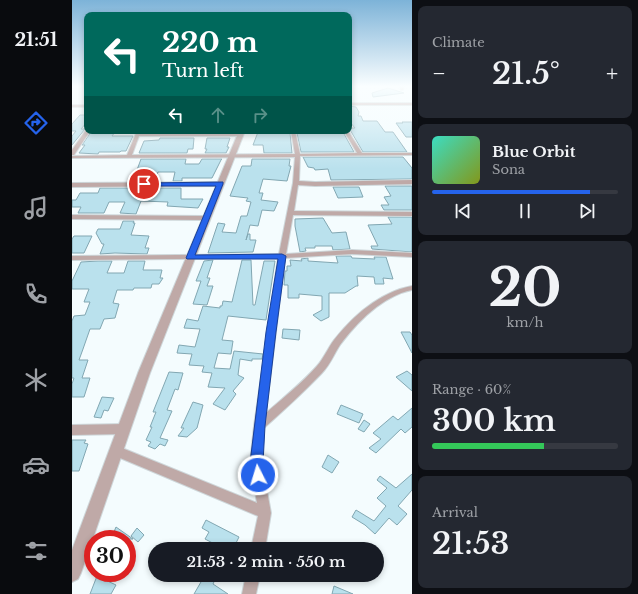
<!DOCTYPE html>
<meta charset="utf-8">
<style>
body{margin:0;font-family:"Libre Baskerville",serif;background:#242831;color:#f1f3f6;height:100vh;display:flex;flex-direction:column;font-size:15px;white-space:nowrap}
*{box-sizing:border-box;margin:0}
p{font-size:13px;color:#9ea1a6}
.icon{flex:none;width:22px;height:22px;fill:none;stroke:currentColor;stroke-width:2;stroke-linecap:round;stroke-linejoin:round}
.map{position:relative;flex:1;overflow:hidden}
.details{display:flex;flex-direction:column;gap:6px;padding:6px;background:#0d0f14;width:226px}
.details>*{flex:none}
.top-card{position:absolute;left:12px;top:12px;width:268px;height:122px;border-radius:8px;box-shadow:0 2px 6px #0003;background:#00695c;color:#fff;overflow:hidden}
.speed{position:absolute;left:12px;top:530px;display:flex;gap:8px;font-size:20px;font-weight:700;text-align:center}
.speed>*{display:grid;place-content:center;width:52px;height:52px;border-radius:50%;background:#171b24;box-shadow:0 2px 6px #0003;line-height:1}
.speed .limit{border:6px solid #d22;background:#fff;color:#111}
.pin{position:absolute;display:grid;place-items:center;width:34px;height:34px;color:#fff;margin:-17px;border:2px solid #fff;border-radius:50%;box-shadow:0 1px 4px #0007}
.me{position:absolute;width:44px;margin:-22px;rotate:355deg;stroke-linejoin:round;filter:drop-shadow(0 0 3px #0008)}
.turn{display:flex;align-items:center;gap:14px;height:84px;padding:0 12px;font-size:18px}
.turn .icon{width:52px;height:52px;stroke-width:2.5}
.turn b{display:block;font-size:28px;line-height:34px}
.lanes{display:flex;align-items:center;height:38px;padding:0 12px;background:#0003;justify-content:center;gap:20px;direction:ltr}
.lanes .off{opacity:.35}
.big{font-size:30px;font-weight:600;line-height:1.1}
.details .widget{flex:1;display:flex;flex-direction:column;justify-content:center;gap:6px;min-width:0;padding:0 14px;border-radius:8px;background:#242831}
.details .dial{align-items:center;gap:0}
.dial b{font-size:52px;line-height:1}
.song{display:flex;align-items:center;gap:12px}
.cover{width:48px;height:48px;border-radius:6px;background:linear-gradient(135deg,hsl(170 70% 55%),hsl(70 70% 35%))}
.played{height:4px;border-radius:2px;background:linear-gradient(90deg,#2563eb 85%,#363941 85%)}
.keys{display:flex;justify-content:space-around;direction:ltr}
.heat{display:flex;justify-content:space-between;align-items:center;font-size:22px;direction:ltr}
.charge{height:6px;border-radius:3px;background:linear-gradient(90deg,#34c759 60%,#363941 0)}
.trip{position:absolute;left:76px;top:542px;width:236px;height:40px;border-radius:20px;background:#171b24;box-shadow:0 2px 6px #0003;font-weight:600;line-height:40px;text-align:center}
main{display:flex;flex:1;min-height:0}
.menu{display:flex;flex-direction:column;width:72px;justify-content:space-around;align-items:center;background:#090b0e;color:#9ea1a6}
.menu .icon{width:28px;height:28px}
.menu .current{color:#2563eb}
.menu b{font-size:18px;color:#f1f3f6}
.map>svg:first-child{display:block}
.building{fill:#bae1ed;stroke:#82a7b2}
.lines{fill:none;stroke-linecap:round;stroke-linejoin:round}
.minor-casing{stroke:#ced7da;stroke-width:2}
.tertiary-casing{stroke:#ced7da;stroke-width:2}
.minor{fill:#bfa9a7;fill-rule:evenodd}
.tertiary{fill:#bfa9a7;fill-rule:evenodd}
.route{fill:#2563eb;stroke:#184099}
</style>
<main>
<nav class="menu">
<b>21:51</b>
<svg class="icon current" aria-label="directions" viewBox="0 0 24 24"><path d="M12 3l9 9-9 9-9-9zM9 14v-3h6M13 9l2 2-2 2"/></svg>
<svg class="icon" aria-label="music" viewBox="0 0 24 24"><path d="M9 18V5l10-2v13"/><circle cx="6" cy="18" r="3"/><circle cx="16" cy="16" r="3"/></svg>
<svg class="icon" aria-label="phone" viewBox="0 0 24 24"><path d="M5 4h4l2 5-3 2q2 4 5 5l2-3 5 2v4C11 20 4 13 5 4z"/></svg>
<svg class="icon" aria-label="climate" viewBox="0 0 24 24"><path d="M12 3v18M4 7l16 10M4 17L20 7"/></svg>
<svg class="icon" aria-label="car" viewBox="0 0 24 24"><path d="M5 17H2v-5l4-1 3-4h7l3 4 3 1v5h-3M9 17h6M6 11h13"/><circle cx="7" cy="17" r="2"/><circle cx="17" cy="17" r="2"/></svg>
<svg class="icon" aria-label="filters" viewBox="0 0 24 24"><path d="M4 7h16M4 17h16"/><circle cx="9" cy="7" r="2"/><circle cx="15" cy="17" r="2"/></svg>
</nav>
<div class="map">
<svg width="340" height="594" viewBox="0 0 340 594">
<rect width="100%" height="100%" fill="#f4fcfe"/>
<path class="building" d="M316,88l16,5 -31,4 -1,-4z
M277,106l7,1 3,5 -1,4h3l2,5h14l8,11h8l14,20h-44l-14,-24h6l-5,-6h2l-3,-4z
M8,115h7v7l-6,7h4l-13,16v-9l4,-5h-4v-7z
M330,122h10v15h-6l-10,-14h7z
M202,131l16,2 2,20h-28l-1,-8h-10l5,-13z
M226,131l45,1 11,20h-53l-4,-19h2z
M19,132h24l-3,4h21l-7,15h-5l-1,1h-21l-1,2 -19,-1 6,-8h-3z
M88,138h34l-1,11h-5l-1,4h-48l5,-12 15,-1z
M135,138h23l-3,9h2l-3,6h-21l2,-4h-2z
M231,157h100l9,11v11l-81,1 -3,-11 -13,1 -1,-2 -6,-1z
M69,159h45l-1,5h14l3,-5h20l-1,1 -9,18h-30v3h-9l2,-9h-17l-3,9h-7l3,-8h-5l1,-3h-10z
M180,159h38l-1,7h2l-4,15 -24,-2 -4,14h4l-2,7 17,2 -4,9 -12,-1 -4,16 -8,-1 -4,15 2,-6h2v6h6l-3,12 -45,1 10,-30 7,1 -3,8 14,1 5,-17h6l4,-14 -5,-1 2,-3 -18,-2 12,-30h9z
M313,186h27v24h-28l-3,-5h8l-5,-8 7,-1z
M261,187h26l4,10 -25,1z
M28,188h81v11h22l-5,9 -31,-2 1,-4 -27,-1 -5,13 -16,-1 5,-11h-16l-5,11h-26l3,-6h-9v-7h4l4,-7h18z
M316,217h24v35l-40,-3 -1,-3h7l-10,-21 24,-1z
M251,218l9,15 14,-1 4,17 -17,1 -1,-4h-17v2h-10l1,3 -6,1 -5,-26v-7z
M51,221h11l-1,2h2l-4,12 18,1 -4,12h4l-2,6 -32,-1 -15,1 4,-10h-2l-6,-11 2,-4h22z
M2,236h18l-8,17h-12v-14z
M264,256h15l1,2 23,1 -1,-2h12l7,22 -10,-1 1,6h-9l-1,-7 -17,-1 1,10h-2l-11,7h-16v24l-8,4 -8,-6 9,-5v-14l-23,-2v4h-11v-13h-4l1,-14h2v-5h4l-1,-6 12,1 -1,-2 7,-1v3l30,2z
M141,260l-6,18h3l-3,8h6l-6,19 -14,-1 8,-23h-5l8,-20z
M170,260h9l2,45h2l9,-44h11l-9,59 -38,-4 -6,24 11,1 -2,13 -13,-1 -4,15 16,1 4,-18 29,3 -1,5h-10v2l-12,-2 -2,16 6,3 -11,13 3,3 -11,16 -12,-6 12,-16 -17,-1 4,-14 -10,-1 2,-6 -15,-1 3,-11 -15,-1 2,-8 16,2 5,-18 -16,-1 3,-9 11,2 5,-15 17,2v-2h2l1,-5 9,1z
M26,261h14l-5,12h17l4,-12h17l-2,9h19l-2,8h3l-4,6h-7l-1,4h-17l-1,2h-16l-4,13 6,1 -4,14 -11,1 -4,10h-10l-7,20 -4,11h9l-6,18h8l-6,19h-12v-13l2,-6h-2v-57l2,-5 11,-1 5,-13h-6l5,-13h-17v-8l9,-19z
M211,329l17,1 -1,10 -17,-2z
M329,332h9l2,3v18z
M335,371l5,4v16l-16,-14z
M97,372l14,1 -5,17 -3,-1 -8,21 5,1 -12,27 8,2 -3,6 -5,-2 -5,5 -7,-3 3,-4 -5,-2 6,-13h-2l6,-15h-3z
M30,397l12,1 -6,13 -4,-1 -3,8 -7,-1z
M121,402l10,3 -6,23 -10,9 -9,-1 6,-8h-3z
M269,405l22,9 -4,9 -22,-9z
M340,408v19l-7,6 -4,-4 -25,24 -7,-5 12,-9 -8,-6 20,-17 5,4z
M292,420l6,4 -6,8 -6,-3z
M0,440h14l-2,3 4,1 -9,27h-7z
M256,455l11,7 -7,11 -10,-6z
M340,474v16l-14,16 9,8 -10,11 -8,-7 -14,16 -10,-9 -13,-8 4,-7 18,11 12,-15 -9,-8 10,-10 -10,-8 3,-4 16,12z
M134,520l33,17 -6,12h-9l-19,-10 4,-7 -7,-4z
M44,527l17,12h-22z
M65,528l7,7 -6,7 -7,-6z
M133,575h12l-4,9 15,10h-34z
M25,576l19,9 -5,9h-21z
M262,586l19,8h-21z"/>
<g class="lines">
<g class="minor-casing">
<path id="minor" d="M328,86h4l-1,4h-2z
M277,103h63v2h-63z
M0,105h15v2h-15z
M14,130l4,1 -16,24h-2v-5z
M65,131h4l-1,3h100l2,1 -2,1h-101l-7,19 163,-1 -4,-23h4l5,23 57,-1 -13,-22h4l14,22h50v2l-112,1 -1,25 16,1 97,-2v4l-97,2 -17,-1 -4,26 118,1v4l-119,-1 -7,39 66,-4 60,3v4l-60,-3 -67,4 -19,155c17,-15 36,-30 51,-47 7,-8 11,-18 17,-26 20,-25 46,-48 78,-54v4c-29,6 -54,31 -72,55 -6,9 -10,20 -18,28 -18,19 -38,37 -58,55l-2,35 9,50 -6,36h-14l7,-33 -145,-61 -2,-4 2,-4 4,-1 140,57 -7,-40 4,-37 24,-168 -206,2v-4l207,-2 14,-71 2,-26 -223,1v-2l55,-1z
M0,183l148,-1 3,2 -3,2 -148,1z
M0,215l134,1 3,2 -3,2 -134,-1z
M52,424l4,2 1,3 -1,3 -4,2 -52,1v-10z
M174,575h14l-4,19h-14z"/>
</g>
<g class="tertiary-casing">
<path id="tertiary" d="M167,131h6l-95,242 -69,200 -3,6 -6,3v-32l66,-177z"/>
</g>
<use href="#minor" class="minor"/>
<use href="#tertiary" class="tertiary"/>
</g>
<linearGradient id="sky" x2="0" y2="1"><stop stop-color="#7db3d8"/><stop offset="0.51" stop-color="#fafeff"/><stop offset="1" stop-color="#fafeff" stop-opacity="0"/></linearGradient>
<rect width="340" height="169" fill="url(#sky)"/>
<path class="route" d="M151,182v2l-28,71 87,-1 4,2 -10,76 -11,94 -2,37 2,12 -2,5 -5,1 -4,-1 -4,-17 16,-131 12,-73h-91l-1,-1 30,-72h-72l-3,-2 3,-1z"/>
</svg>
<div class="speed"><div class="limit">30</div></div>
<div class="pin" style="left:72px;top:184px;background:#d93025"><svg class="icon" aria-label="arrive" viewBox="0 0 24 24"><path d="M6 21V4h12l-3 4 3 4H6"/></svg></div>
<svg class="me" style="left:186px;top:475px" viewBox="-20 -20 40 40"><circle r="17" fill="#2563eb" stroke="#fff" stroke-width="3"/><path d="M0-11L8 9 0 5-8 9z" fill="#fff"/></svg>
<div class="trip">21:53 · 2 min · 550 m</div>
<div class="top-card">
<div class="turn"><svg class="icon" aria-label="left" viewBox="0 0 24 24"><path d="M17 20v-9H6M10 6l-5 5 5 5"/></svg><div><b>220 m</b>Turn left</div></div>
<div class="lanes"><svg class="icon" aria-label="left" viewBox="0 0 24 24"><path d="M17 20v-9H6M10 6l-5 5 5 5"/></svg><svg class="icon off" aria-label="ahead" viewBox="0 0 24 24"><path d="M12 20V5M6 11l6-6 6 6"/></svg><svg class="icon off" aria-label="right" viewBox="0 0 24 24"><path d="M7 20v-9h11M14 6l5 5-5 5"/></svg></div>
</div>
</div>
<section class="details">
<div class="widget"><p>Climate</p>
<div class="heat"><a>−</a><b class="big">21.5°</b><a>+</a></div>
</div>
<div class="widget">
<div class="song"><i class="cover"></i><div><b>Blue Orbit</b><p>Sona</p></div></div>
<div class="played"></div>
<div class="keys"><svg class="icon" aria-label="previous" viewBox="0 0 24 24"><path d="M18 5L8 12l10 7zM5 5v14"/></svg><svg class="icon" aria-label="pause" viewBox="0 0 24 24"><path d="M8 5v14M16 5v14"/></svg><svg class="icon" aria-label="next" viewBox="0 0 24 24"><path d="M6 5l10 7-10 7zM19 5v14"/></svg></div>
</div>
<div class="widget dial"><b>20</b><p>km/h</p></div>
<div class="widget"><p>Range · 60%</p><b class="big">300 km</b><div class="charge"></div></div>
<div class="widget"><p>Arrival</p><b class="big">21:53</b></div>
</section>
</main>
